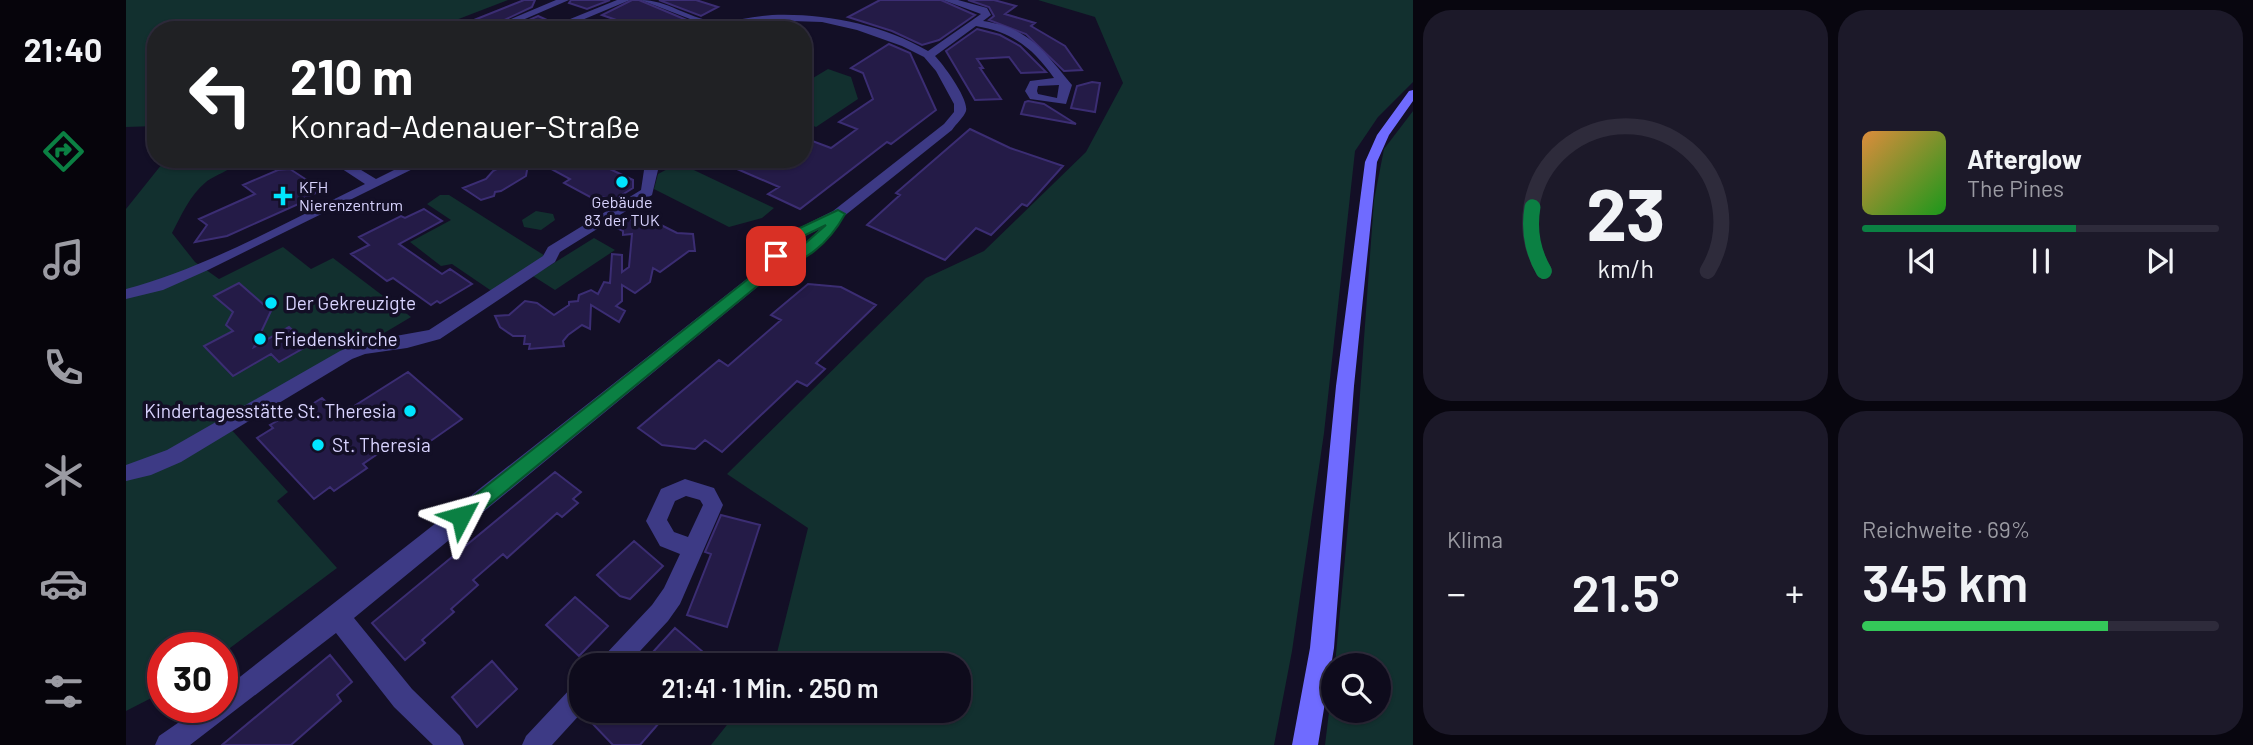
<!DOCTYPE html>
<html lang="de">
<meta charset="utf-8">
<style>
body{margin:0;font-family:Barlow,sans-serif;background:#1c1929;color:#f1f3f6;height:100vh;display:flex;flex-direction:column;font-size:26px;white-space:nowrap}
*{box-sizing:border-box;margin:0}
p{font-size:23px;color:#9b9ba3}
.icon{flex:none;width:38px;height:38px;fill:none;stroke:currentColor;stroke-width:2;stroke-linecap:round;stroke-linejoin:round}
.map{position:relative;flex:1;overflow:hidden}
.drawer{display:flex;flex-direction:column;gap:10px;padding:10px;background:#08060f;width:840px}
.drawer>*{flex:none}
.banner{position:absolute;left:21px;top:21px;width:665px;height:147px;border-radius:28px;box-shadow:0 2px 5px #0004,0 0 0 2px #2e2b3b;background:#202124;color:#fff;overflow:hidden}
.tools{position:absolute;left:1195px;top:653px;display:grid;gap:14px}
.tools a{display:grid;place-items:center;width:70px;height:70px;border-radius:50%;background:#0e0b1c;box-shadow:0 2px 5px #0004,0 0 0 2px #2e2b3b;font-size:35px}
.speed{position:absolute;left:21px;top:632px;display:flex;gap:14px;font-size:35px;font-weight:700;text-align:center}
.speed>*{display:grid;place-content:center;width:91px;height:91px;border-radius:50%;background:#0e0b1c;box-shadow:0 2px 5px #0004,0 0 0 2px #2e2b3b;line-height:1}
.speed .limit{border:10px solid #d22;background:#fff;color:#111}
.pin{position:absolute;display:grid;place-items:center;width:60px;height:60px;color:#fff;margin:-30px;border-radius:14px;box-shadow:0 4px 10px #0006}
.me{position:absolute;width:77px;margin:-38px;rotate:51deg;stroke-linejoin:round;filter:drop-shadow(0 0 5px #0008)}
.turn{display:flex;align-items:center;gap:24px;height:147px;padding:0 28px;font-size:32px}
.turn .icon{width:91px;height:91px;stroke-width:2.5}
.turn b{display:block;font-size:49px;line-height:60px}
.big{font-size:52px;font-weight:600;line-height:1.1}
.drawer .tile{flex:1;display:flex;flex-direction:column;justify-content:center;gap:10px;min-width:0;padding:0 24px;border-radius:28px;background:#1c1929}
.drawer .dial{align-items:center;gap:0}
.dial svg{height:182px;overflow:visible;fill:none;stroke:#2e2b3b;stroke-width:7;stroke-linecap:round;text-anchor:middle}
.dial text{fill:#f1f3f6;stroke:none}
.song{display:flex;align-items:center;gap:21px}
.cover{width:84px;height:84px;border-radius:10px;background:linear-gradient(135deg,hsl(30 70% 55%),hsl(120 70% 35%))}
.played{height:7px;border-radius:4px;background:linear-gradient(90deg,#0b8043 60%,#2e2b3b 60%)}
.keys{display:flex;justify-content:space-around;direction:ltr}
.heat{display:flex;justify-content:space-between;align-items:center;font-size:38px;direction:ltr}
.charge{height:10px;border-radius:5px;background:linear-gradient(90deg,#34c759 69%,#2e2b3b 0)}
.drawer .tiles{flex:1;display:grid;gap:10px;grid-template-columns:repeat(2,1fr)}
.trip{position:absolute;left:443px;top:653px;width:402px;height:70px;border-radius:28px;background:#0e0b1c;box-shadow:0 2px 5px #0004,0 0 0 2px #2e2b3b;font-weight:600;line-height:70px;text-align:center}
main{display:flex;flex:1;min-height:0}
.dock{display:flex;flex-direction:column;width:126px;justify-content:space-around;align-items:center;background:#06040b;color:#9b9ba3}
.dock .icon{width:49px;height:49px}
.dock .active{color:#0b8043}
.dock b{font-size:32px;color:#f1f3f6}
.map>svg:first-child{display:block}
.green{fill:#12302f}
.building{fill:#241b47;stroke:#3b2d73;stroke-width:2}
.lines{fill:none;stroke-linecap:round;stroke-linejoin:round}
.street{fill:#3d3a85;fill-rule:evenodd}
.secondary{fill:#6f6bff;fill-rule:evenodd}
.route{fill:#0b8043;stroke:#07532c;stroke-width:2}
.poi-dot{fill:#00e5ff;stroke:#130f26;stroke-width:2.5}
.labels{text-anchor:middle;stroke-width:7;stroke-linejoin:round;paint-order:stroke}
.far-poi-label{font-size:16px;fill:#d9d4ff;stroke:#130f26;text-anchor:start}
.poi-label{font-size:19px;fill:#d9d4ff;stroke:#130f26;text-anchor:start}
</style>
<main>
<nav class="dock">
<b>21:40</b>
<svg class="icon active" aria-label="directions" viewBox="0 0 24 24"><path d="M12 3l9 9-9 9-9-9zM9 14v-3h6M13 9l2 2-2 2"/></svg>
<svg class="icon" aria-label="music" viewBox="0 0 24 24"><path d="M9 18V5l10-2v13"/><circle cx="6" cy="18" r="3"/><circle cx="16" cy="16" r="3"/></svg>
<svg class="icon" aria-label="phone" viewBox="0 0 24 24"><path d="M5 4h4l2 5-3 2q2 4 5 5l2-3 5 2v4C11 20 4 13 5 4z"/></svg>
<svg class="icon" aria-label="climate" viewBox="0 0 24 24"><path d="M12 3v18M4 7l16 10M4 17L20 7"/></svg>
<svg class="icon" aria-label="car" viewBox="0 0 24 24"><path d="M5 17H2v-5l4-1 3-4h7l3 4 3 1v5h-3M9 17h6M6 11h13"/><circle cx="7" cy="17" r="2"/><circle cx="17" cy="17" r="2"/></svg>
<svg class="icon" aria-label="filters" viewBox="0 0 24 24"><path d="M4 7h16M4 17h16"/><circle cx="9" cy="7" r="2"/><circle cx="15" cy="17" r="2"/></svg>
</nav>
<div class="map">
<svg width="1287" height="745" viewBox="0 0 1287 745">
<rect width="100%" height="100%" fill="#130f26"/>
<path class="green" d="M0,0h382l-78,30h-274v96l-30,1z
M912,0h375v82l-35,35 -23,34 -31,282 -32,218 -18,94h-563l27,-34 221,-1v-45h-185l34,-137 -81,-54 199,-196 58,-27 102,-99 37,-69 -28,-66z
M702,69l23,8 7,22 -42,28 -13,-5v-38z
M1287,111v634h-88l8,-66 1,31h45v-45h-44l24,-257 15,-208 10,-51z
M40,159h71c-4,12 -21,15 -31,23 -16,13 -25,34 -34,51l23,29 24,17 64,-32 28,22 22,-11 78,59 -183,109 60,66 -11,9 60,67 -115,86v-6h-59v44l-37,19v-502z
M553,163l95,45 -12,10 -33,9 -75,-38 4,-15z
M314,195h9l101,64 -54,35 -44,-30 -11,2 -31,-24 41,-22 -24,-16z
M410,211l17,3 2,6 -14,10 -17,-3 -2,-7z
M468,238l21,12 -60,40 -22,-14z"/>
<path class="building" d="M398,0h11l-3,7 -49,23h-34z
M445,0h39l-23,9 -18,-6z
M506,0h7l50,21 -16,9h-28l-43,-15z
M533,0h37l22,7 -17,9z
M754,0h61l34,15 -36,25 -17,5 -30,-14 -44,-14z
M842,0h26l22,6 -11,8 30,9 -4,3 34,20 17,24 -18,1 -38,-37 -37,-14 5,-4 -5,-9z
M412,16l16,7 -13,7h-35z
M851,29l23,6 20,11 26,26 -25,1 -12,-16 -32,2 6,9h-3l21,31 -26,1 -29,-49z
M763,44l21,9 26,57 -45,34 -4,-2 -87,67 -32,-15 11,-7 -65,-28h51l-5,4 14,5 13,-9h16v-15l7,-4 21,8 26,-19 -18,-7 34,-23 -10,-26 -12,-5z
M966,82l8,1 -5,29 -24,-4 6,-22z
M902,101l16,3 32,20 -55,-10 4,-12z
M844,129l40,19 53,18 -36,40 -5,-2 -31,31 -15,-7 -31,32 -78,-35 33,-30 -4,-2z
M390,159h13l-3,17 -25,15 -6,1 -1,4 -13,4 -18,-12 23,-9 7,-8z
M407,159h56l44,21v8l-21,13 -7,-4 -13,1 -28,-15 6,-4z
M164,169l32,21 -17,8 -2,4 -76,34 -32,6 12,-17 -8,-6 56,-25 -12,-9 35,-15z
M298,209l18,12 -43,23 43,30 8,-5 22,15 -32,19 -3,-2 -6,4 -38,-27 -6,3 -36,-27 18,-9 -10,-8 42,-21 4,2z
M513,214l38,19 16,1 2,17h-6l-29,21 -7,-4 -3,14 -15,11 -13,-8v16l-6,5 9,5 -6,11 -28,-17 -1,24 -8,-4 -14,10 -5,6 1,5 -35,3 1,-5h-6l1,-8h-12l-13,-9 -5,-11 14,-1 16,-14 12,2 17,12 15,-10v-3l9,-1 1,-6 12,-5 7,4 6,-12 6,1 2,-29 10,1v17l7,-5 3,-33 -9,1v-4l-6,-3z
M113,283l32,28 -17,36 35,-20 20,18 -30,17 -8,-8 -38,22 -29,-30 29,-15 -7,-6 7,-13 -19,-16z
M682,284l33,3 35,18 -60,58 9,6 -18,17 -10,-5 -75,71 -17,-12 -10,9 -33,-4 -24,-17 81,-68 9,6 53,-46 -10,-5z
M282,372l54,47 -50,35 -14,-14 -35,24 4,4 -33,23 -4,-4 -16,12 -57,-61 16,-10 -3,-3 7,-4 -1,-6 4,-4 8,-3 7,2 8,-5 3,3 16,-10 18,17z
M429,472l26,20 -8,7 5,4 -16,14 -5,-4 -50,45 -4,-4 -30,26 5,5 -27,24 3,3 -32,28 3,3 -20,17 -33,-37z
M595,515l39,10 -33,102 -40,-12 24,-61 -6,-2z
M508,541l29,25 -33,33 -10,-3 -23,-21z
M449,597l33,29 -29,30 -33,-31z
M549,628l35,30 -6,7h-63z
M204,655l22,27 -15,13 4,6 -50,44h-69z
M366,661l25,28 -40,38 -25,-30z
M474,710h46l13,13 -19,22h-27l-23,-24z"/>
<g class="lines">
<path class="street" d="M430,0h13l-70,30h-14z
M491,0h13l-72,30h-15z
M515,0c26,0 47,18 72,21 14,2 43,-5 59,-6 53,-2 109,9 156,36l53,-37 -38,-14h15l29,8 4,7 -8,6c47,7 61,31 89,64l-6,19 -36,-5 -5,-8 5,-10 24,-3c-20,-29 -41,-46 -78,-52l-41,30c8,8 34,43 31,55 -2,6 -10,13 -14,19l-109,87 -14,20 -16,15 -41,23 -418,343 58,71 48,47 4,9h-31l-39,-38 -58,-74 -146,112h-35l4,-9 42,-29h21v-16l540,-424 25,-33 46,-23 111,-87 10,-12v-8l-18,-33 -12,-14 -22,-11 -45,-16 -35,-8 -30,-1 -103,9 14,-6zM933,85l-2,13 -19,-4 -1,-3 1,-5zM695,228l-18,18 -17,10 11,-16z
M201,159h16l33,20 40,-20h17l-225,111 -45,20 -37,9v-10c80,-21 164,-69 239,-105z
M525,166l7,4 -6,25 -92,57 -5,10 -115,77 -33,9 -42,6 -13,5 -171,103 -30,13 -25,6v-16l41,-15 173,-99 22,-9 67,-12 114,-74 5,-9 93,-57 3,-20z
M559,479l29,9 9,17 -43,99 -12,17 -41,44h-28l4,-8 49,-52 12,-17 16,-34 -20,-8 -14,-25 15,-32zM560,496l14,4 3,5 -15,32 -14,-5 -7,-12 8,-19z
M455,684v26h3l-32,35h-30l4,-9 46,-49z"/>
<path class="secondary" d="M1287,90v11l-24,34 -12,27 -23,224 -20,262 -16,97h-26l18,-97 26,-262 29,-224 12,-27 32,-44z"/>
</g>
<path class="route" d="M712,210l7,4c-18,33 -40,46 -73,60l-304,248 -7,3 -6,-3 -3,-6 3,-5 307,-243 30,-13 34,-30 -29,14 -16,20h-9l-2,-3 17,-22z"/>
<g class="poi-dot">
<circle cx="496" cy="182" r="7"/>
<path d="M153.5 185.5h7v7h7v7h-7v7h-7v-7h-7v-7h7z"/>
<circle cx="145" cy="303" r="7"/>
<circle cx="134" cy="339" r="7"/>
<circle cx="284" cy="411" r="7"/>
<circle cx="192" cy="445" r="7"/>
</g>
<g class="labels">
<g class="far-poi-label">
<text x="173" y="193">KFH<tspan x="173" dy="18">Nierenzentrum</tspan></text>
<text x="496" y="208" text-anchor="middle">Gebäude<tspan x="496" dy="18">83 der TUK</tspan></text>
</g>
<g class="poi-label">
<text x="159" y="310">Der Gekreuzigte</text>
<text x="148" y="346">Friedenskirche</text>
<text x="270" y="418" text-anchor="end">Kindertagesstätte St. Theresia</text>
<text x="206" y="452">St. Theresia</text>
</g>
</g>
</svg>
<div class="tools">
<a><svg class="icon" aria-label="search" viewBox="0 0 24 24"><circle cx="10" cy="10" r="6"/><path d="M15 15l6 6"/></svg></a>
</div>
<div class="speed"><div class="limit">30</div></div>
<div class="pin" style="left:650px;top:256px;background:#d93025"><svg class="icon" aria-label="arrive" viewBox="0 0 24 24"><path d="M6 21V4h12l-3 4 3 4H6"/></svg></div>
<svg class="me" style="left:335px;top:516px" viewBox="-20 -20 40 40"><path d="M0-17L14 15 0 8-14 15z" fill="#0b8043" stroke="#fff" stroke-width="4"/></svg>
<div class="trip">21:41 · 1 Min. · 250 m</div>
<div class="banner">
<div class="turn"><svg class="icon" aria-label="left" viewBox="0 0 24 24"><path d="M17 20v-9H6M10 6l-5 5 5 5"/></svg><div><b>210 m</b>Konrad-Adenauer-Straße</div></div>
</div>
</div>
<section class="drawer">
<div class="tiles">
<div class="tile dial"><svg viewBox="0 0 100 80">
<path d="M14 69A42 42 0 1 1 86 69"/>
<path d="M14 69A42 42 0 0 1 9 41" stroke="#0b8043"/>
<text x="50" y="56" font-size="32" font-weight="700">23</text>
<text x="50" y="72" font-size="11">km/h</text>
</svg></div>
<div class="tile">
<div class="song"><i class="cover"></i><div><b>Afterglow</b><p>The Pines</p></div></div>
<div class="played"></div>
<div class="keys"><svg class="icon" aria-label="previous" viewBox="0 0 24 24"><path d="M18 5L8 12l10 7zM5 5v14"/></svg><svg class="icon" aria-label="pause" viewBox="0 0 24 24"><path d="M8 5v14M16 5v14"/></svg><svg class="icon" aria-label="next" viewBox="0 0 24 24"><path d="M6 5l10 7-10 7zM19 5v14"/></svg></div>
</div>
<div class="tile"><p>Klima</p>
<div class="heat"><a>−</a><b class="big">21.5°</b><a>+</a></div>
</div>
<div class="tile"><p>Reichweite · 69%</p><b class="big">345 km</b><div class="charge"></div></div>
</div>
</section>
</main>
